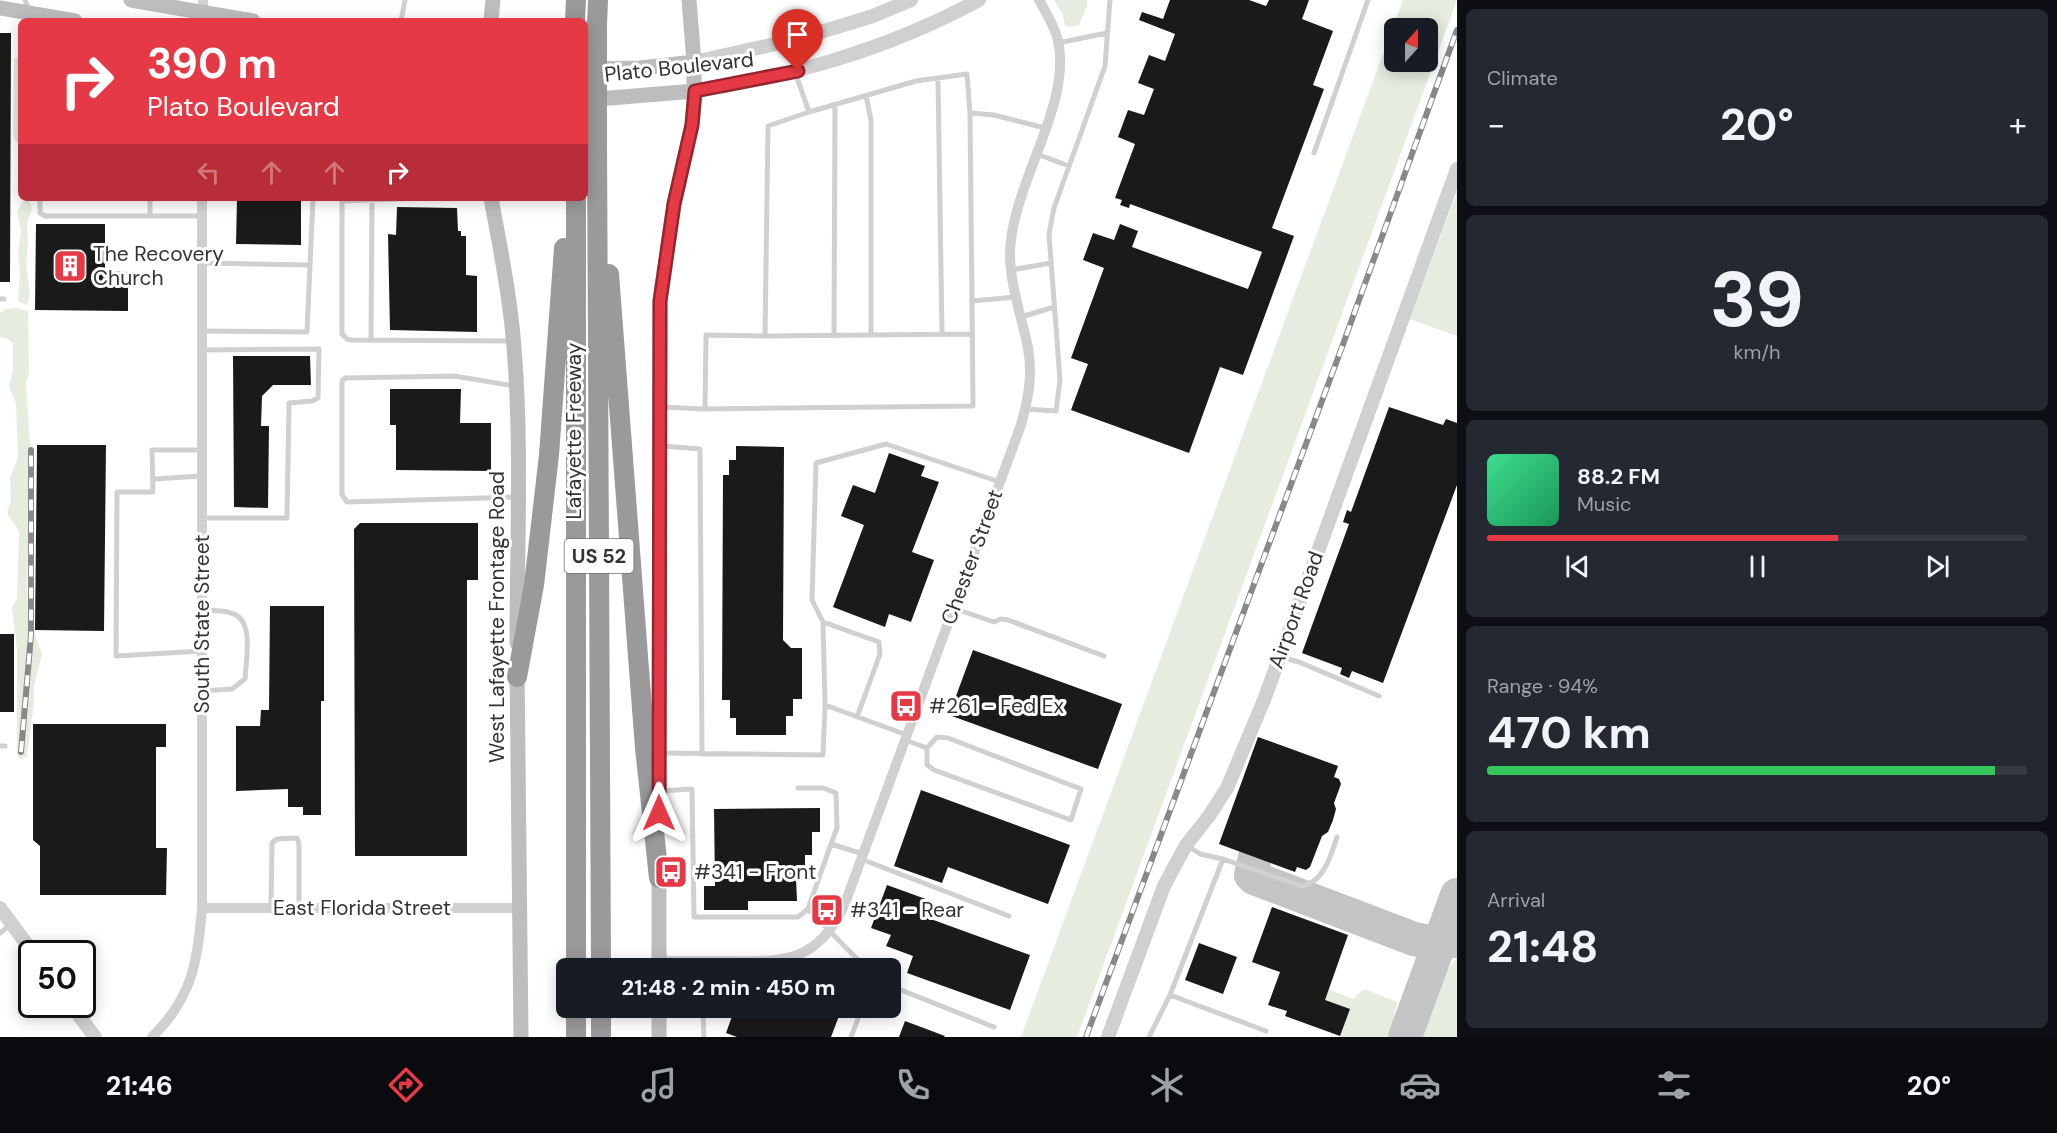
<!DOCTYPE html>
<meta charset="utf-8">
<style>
body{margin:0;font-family:"DM Sans",sans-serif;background:#242831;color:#f1f3f6;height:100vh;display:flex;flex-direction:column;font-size:22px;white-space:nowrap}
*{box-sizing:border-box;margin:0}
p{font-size:20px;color:#9ea1a6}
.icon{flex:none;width:33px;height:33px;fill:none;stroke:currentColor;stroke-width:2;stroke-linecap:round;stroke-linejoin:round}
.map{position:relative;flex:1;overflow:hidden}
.details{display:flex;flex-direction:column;gap:9px;padding:9px;background:#0d0f14;width:600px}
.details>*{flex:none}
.hud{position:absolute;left:18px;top:18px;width:570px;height:183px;border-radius:9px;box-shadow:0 3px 15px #0003;background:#e63946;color:#fff;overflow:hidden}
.needle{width:39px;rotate:21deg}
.tools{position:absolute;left:1384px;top:18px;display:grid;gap:12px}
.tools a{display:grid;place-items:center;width:54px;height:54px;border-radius:9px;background:#171b24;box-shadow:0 3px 15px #0003;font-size:30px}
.speed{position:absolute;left:18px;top:940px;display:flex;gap:12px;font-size:30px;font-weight:700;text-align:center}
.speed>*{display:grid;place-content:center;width:78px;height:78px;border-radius:50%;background:#171b24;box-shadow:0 3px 15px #0003;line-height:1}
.speed .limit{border:3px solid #111;border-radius:9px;background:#fff;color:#111}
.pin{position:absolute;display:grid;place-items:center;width:51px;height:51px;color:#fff;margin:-62px -26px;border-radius:50% 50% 50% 0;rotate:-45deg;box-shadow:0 0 6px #0007}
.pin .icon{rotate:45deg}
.me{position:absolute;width:66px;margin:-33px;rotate:0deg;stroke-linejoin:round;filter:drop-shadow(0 0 4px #0008)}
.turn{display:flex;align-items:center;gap:21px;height:126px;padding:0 30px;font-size:27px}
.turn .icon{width:78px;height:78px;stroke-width:2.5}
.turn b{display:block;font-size:42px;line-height:51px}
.lanes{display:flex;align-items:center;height:57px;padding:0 30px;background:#0003;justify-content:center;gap:30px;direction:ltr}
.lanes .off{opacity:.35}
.big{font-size:45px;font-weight:700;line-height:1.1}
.details .tile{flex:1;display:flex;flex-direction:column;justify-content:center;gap:9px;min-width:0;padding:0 21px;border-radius:9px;background:#242831}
.details .dial{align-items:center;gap:0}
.dial b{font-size:78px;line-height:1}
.song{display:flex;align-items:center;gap:18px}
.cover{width:72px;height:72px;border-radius:9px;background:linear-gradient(135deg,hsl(150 70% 55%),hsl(150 70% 35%))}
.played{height:6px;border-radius:3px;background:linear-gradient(90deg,#e63946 65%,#363941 65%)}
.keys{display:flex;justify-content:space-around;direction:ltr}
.heat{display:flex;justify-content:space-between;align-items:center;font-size:33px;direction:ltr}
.charge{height:9px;border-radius:4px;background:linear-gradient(90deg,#34c759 94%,#363941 0)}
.trip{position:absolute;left:556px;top:958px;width:345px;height:60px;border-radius:9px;background:#171b24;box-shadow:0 3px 15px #0003;font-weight:700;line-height:60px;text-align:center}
.tabs{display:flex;height:96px;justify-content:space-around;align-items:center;background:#090b0e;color:#9ea1a6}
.tabs .icon{width:42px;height:42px}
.tabs .active{color:#e63946}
.tabs b{font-size:27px;color:#f1f3f6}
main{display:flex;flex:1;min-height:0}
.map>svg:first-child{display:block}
.green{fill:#e6ecdf;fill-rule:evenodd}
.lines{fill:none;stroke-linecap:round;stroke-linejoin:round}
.taxiway{stroke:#c4c4c4;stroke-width:34}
.building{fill:#1a1a1a}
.service{stroke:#d0d0d0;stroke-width:5}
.minor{stroke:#d0d0d0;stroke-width:10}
.tertiary{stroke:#d0d0d0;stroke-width:14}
.secondary{stroke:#bdbdbd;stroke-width:15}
.motorway{stroke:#9a9a9a;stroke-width:20}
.rail-casing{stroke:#888;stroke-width:6}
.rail{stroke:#fff;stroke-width:4;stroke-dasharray:11;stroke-linecap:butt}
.motorway-bridge{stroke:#9a9a9a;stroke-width:20}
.route-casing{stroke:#96252e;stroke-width:15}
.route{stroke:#e63946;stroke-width:10}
.labels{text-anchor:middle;stroke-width:6;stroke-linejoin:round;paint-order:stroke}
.shield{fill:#fff;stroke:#707070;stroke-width:1.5}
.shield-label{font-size:20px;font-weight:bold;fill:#333}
.street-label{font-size:21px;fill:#333;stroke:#fff}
.poi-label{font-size:21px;fill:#333;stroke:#fff;text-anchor:start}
</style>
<main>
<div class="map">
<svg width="1457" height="1037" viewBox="0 0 1457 1037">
<rect width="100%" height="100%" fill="#fff"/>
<path class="green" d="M1054,0h33v6l-8,19 -7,2 -7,-1 -2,-11z
M1403,0h54l-380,1037h-56zM1395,28h33v34h-33z
M21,55v87l-4,1 -4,-7 1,-77z
M1457,192v144l-47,-17z
M27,199l4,5 1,5 -5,15 1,22 -2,16 4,32 -3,11 -9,-4 2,-28 -2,-19 3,-23 -4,-20 5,-9z
M7,309l9,-1 12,3 1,61 -3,11 4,61 -3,151 8,40 7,19 -8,32v17l-7,53 -2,2h-6l-2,-4v-104l-5,-43 5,-9 2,-64c-2,-11 -9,-13 -12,-22l4,-10 -1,-25 8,-19 -2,-55 -7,-16 4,-18v-26l-6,-4 -7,-2v-24z
M1457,957v80h-34l24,-66z
M1291,976l63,23 3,-5 8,-5 32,13 -7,35h-51l10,-28 -53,-20z"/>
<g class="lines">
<path class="taxiway" d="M1255,857l-4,18 3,3 160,61 25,5 18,-4
M1405,1037l52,-142"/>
</g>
<path class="building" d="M1170,0h79l17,6 3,-6h40l-7,19 31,12 -20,54 11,4 -52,139 22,8 -51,139 -23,-8 -31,86 -118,-43 17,-46 -17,-6 33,-90 -21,-8 10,-27 21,7 6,-16 18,7 -6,16 116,42 14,-37 -132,-48 -1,4 -9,-3 2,-5 -7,-2 20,-54 -17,-7 10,-27 16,5 10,-26 -16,-6 11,-28 16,6 10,-27 -36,-14 3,-8 21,7z
M0,33h11l-1,249h-10z
M237,198h64v47l-65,-1z
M397,207l60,1 1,23h3v5h5v39l11,1v56l-87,-2 -2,-96 8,1z
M36,224h69v47l23,1v39l-93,-1z
M233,356h77l1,29h-38l-11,11 -1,30h8l-1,82 -34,-1z
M390,389h71l-1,34h31v48l-95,-1v-45h-6z
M1389,407l54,18 3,-6 11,4v62l-74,198 -31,-12 -3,7 -9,-4 2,-6 -40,-15 47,-129 -6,-2 4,-12 4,2z
M37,445h69l-2,186 -69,-1z
M736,446l48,1 -1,193 8,8h11v51h-9v17h-7v19h-50v-17h-6v-18h-8l1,-225h6v-15h7z
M889,453l36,13 -4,10 18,6 -27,70 22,8 -23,62 -22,-8 -4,13 -52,-20 31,-82 -23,-9 12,-31 22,8z
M360,523h118v57h-11v276h-112l-1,-327z
M270,606h54v95h-3v114h-18v-8h-15v-18l-52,2v-65h24l1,-16h8z
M0,634h14v78h-14z
M973,650l149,54 -24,65 -149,-54z
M33,724h133v23h-10v101h11l-1,47h-126v-49l-7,-6z
M1258,737l80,29 -4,11 5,2 2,5 -7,19 2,6 -3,11 -5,12 -6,4 -12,31 -4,3 -9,-3 -2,5 -76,-28z
M921,790l149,55 -22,59 -100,-37 -6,16 -48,-17z
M820,808v24h-8v23h-7v23h-9l1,23h-49v9h-44v-24h11l-1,-77z
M887,885l47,17 -6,16 102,37 -20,55 -103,-37 6,-17 -27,-10 5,-11 -20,-7z
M1272,907l76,28 -23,65 25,9 -10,27 -55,-20 2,-5 -19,-6 12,-33 -28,-10z
M1199,943l38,14 -14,37 -38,-14z
M735,1008h14l9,4 2,-4h82l-11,29h-94l-11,-4z
M905,1021l40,15 -1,1h-45z"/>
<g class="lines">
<path class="service" d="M25,0l5,13v8
M401,21l4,-21
M1058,43l49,-10
M795,72l14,40 -41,14 -3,210 -59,-1 -1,74 268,-3 -1,-105
M938,79l4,255
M866,96l5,24v215
M809,112l107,-31 51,-7 3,39 24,2 51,13
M970,113l2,188 44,-4
M1314,153l54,-153
M1037,154l32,12
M40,198v15l5,3h157
M150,198v18
M424,198l-82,3v133l5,5 5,1 160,1
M202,263l107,2
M1011,270l40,-7
M0,299h4
M1021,317l33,-10
M201,331l106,1 6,-134
M765,336l207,-2
M834,336l1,-232
M371,340l1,-141
M201,350l118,-1 -1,49 -6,3 -23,2 -2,115h-85
M514,386l-60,-10 -109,2 -3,3v114l5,7 170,-5
M660,407l45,2
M1025,409l31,2 4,-31 -11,-146 5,-26 51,-142 5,-66
M662,446l38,3 2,305
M201,450h-49l1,42h-36l-1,164 86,-5
M153,479l49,-3
M953,608l41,14 7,-3 7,1 96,36
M202,610c9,1 20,0 29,3 24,6 15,47 14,66l-13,10 -30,2
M823,622l56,20 1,12 -23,63
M1280,657l19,5 80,34
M825,705l-2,-83 -11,-22 4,-137 70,-19 114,38
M905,740l22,8v17l7,5 137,50 10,-31 -133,-51 -11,-1 -10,11
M0,746h5
M661,753l162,2 2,-50 82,30
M798,788h25l13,5 1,35 -6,16 32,10
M660,791l32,-2 2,128h104l10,-8 23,-65
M1186,845l14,9 23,5 78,27c22,-2 30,-31 36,-49
M861,859l148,57
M271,908l1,-65 5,-4 20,-1 2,6v64
M808,909l59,60
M0,933l10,-8
M891,986l103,41
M1170,995l53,-136
M703,1008l1,29
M851,1037l11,-29
M1149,1037l21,-42 96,36"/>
<path class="minor" d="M203,21v-21
M202,908h319
M659,961c25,0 49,0 74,0 55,1 85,-1 111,-55l177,-481c7,-25 12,-50 7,-77 -6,-31 -18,-62 -18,-94 1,-71 65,-151 47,-217 -4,-13 -11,-25 -18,-37
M152,1037c40,-39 46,-76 50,-129v-710"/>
<path class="tertiary" d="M694,62l104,-23 75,-23 38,-16
M695,91c102,-16 193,-42 284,-91
M0,908l34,46
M71,1005l24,32
M1108,1037l56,-151 22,-41 23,-29 18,-28 37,-88 193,-531"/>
<path class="secondary" d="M131,0l122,21
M0,8l75,13
M491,21l2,-21
M585,69l55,-1 54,-6
M585,98h25l85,-7
M491,198c9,49 19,98 23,149 8,98 3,198 3,296
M517,667l4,370
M659,810l1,-509 14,-97 18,-79 2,-23v-40l-5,-62
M659,969v-102
M659,1008v29"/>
<path class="motorway" d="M575,21l1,-21
M597,25l1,-25
M597,143l4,826
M576,198v771
M609,274l36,474 14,130
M517,677l17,-92 15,-130 15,-207
M576,1008v29
M601,1008v29"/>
<g class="rail-casing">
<path id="rail" d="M21,752l10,-117v-185
M1086,1037l256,-690 115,-317"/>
</g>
<use href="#rail" class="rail"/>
<path class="motorway-bridge" d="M597,25v118"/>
</g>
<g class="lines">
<g class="route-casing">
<path id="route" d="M659,813l1,-512 14,-97 18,-79 3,-34 103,-20"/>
</g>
<use href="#route" class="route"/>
</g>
<defs>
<g id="building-square" transform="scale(1.725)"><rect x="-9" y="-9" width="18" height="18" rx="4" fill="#e63946" stroke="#fff"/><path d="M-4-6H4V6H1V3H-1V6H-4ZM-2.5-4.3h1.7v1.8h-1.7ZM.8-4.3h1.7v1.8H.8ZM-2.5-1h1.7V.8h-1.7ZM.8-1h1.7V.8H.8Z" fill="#fff"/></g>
<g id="bus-square" transform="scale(1.725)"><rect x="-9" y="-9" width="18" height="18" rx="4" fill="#e63946" stroke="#fff"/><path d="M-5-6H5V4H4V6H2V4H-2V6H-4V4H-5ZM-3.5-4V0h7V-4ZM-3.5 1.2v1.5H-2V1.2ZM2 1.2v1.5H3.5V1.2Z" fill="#fff"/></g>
</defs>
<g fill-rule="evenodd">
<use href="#building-square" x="70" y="266"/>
<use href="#bus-square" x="906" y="706"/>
<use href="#bus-square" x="671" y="872"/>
<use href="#bus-square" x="827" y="910"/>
</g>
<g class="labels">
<rect class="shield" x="564.5" y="539" width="69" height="34" rx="4.5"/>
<g class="shield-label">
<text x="599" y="563">US 52</text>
</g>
<g class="street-label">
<text transform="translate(679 67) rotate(-6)" y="7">Plato Boulevard</text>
<text transform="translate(574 431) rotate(-90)" y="7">Lafayette Freeway</text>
<text transform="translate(972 557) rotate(-70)" y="7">Chester Street</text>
<text transform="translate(1296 610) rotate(-70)" y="7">Airport Road</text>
<text transform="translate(497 617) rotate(-90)" y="7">West Lafayette Frontage Road</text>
<text transform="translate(202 624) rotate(-90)" y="7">South State Street</text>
<text x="362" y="915">East Florida Street</text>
</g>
<g class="poi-label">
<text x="93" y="261">The Recovery<tspan x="93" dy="24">Church</tspan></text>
<text x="929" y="713">#261 - Fed Ex</text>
<text x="694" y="879">#341 - Front</text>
<text x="850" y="917">#341 - Rear</text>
</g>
</g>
</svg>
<div class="tools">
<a><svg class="needle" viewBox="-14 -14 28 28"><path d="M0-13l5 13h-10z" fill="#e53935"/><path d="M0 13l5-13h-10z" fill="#9ea1a6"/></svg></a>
</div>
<div class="speed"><div class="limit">50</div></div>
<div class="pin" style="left:798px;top:71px;background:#d93025"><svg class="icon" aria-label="arrive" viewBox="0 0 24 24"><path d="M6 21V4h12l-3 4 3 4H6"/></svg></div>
<svg class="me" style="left:659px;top:813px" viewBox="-20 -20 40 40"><path d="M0-17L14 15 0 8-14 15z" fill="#e63946" stroke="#fff" stroke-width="4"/></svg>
<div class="trip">21:48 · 2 min · 450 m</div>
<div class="hud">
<div class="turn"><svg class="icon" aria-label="right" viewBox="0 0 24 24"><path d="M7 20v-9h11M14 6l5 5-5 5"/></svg><div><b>390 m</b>Plato Boulevard</div></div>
<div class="lanes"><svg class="icon off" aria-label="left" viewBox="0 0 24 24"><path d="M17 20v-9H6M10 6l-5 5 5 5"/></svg><svg class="icon off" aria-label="ahead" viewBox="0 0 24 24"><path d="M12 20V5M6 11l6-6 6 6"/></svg><svg class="icon off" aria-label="ahead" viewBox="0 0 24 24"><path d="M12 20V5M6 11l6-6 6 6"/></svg><svg class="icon" aria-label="right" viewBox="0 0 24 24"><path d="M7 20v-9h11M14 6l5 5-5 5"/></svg></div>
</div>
</div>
<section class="details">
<div class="tile"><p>Climate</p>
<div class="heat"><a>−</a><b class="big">20°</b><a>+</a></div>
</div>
<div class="tile dial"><b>39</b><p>km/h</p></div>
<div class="tile">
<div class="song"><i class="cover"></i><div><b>88.2 FM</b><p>Music</p></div></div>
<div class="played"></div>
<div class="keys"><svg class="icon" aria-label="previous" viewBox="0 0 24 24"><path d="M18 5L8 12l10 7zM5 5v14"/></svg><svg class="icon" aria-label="pause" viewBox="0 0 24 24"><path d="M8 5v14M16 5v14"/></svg><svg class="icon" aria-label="next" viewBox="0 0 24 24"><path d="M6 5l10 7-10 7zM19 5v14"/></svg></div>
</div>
<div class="tile"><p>Range · 94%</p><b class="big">470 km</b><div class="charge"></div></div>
<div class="tile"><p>Arrival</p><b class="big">21:48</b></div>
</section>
</main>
<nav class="tabs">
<b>21:46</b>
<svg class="icon active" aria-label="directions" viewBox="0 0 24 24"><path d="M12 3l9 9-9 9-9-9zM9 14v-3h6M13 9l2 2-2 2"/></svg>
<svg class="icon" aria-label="music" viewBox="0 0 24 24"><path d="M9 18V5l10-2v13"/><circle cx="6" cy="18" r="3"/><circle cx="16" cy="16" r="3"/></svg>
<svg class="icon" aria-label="phone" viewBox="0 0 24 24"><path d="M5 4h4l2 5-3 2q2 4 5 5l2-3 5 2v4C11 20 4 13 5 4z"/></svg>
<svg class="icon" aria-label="climate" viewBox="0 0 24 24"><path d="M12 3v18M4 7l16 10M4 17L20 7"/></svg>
<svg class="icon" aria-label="car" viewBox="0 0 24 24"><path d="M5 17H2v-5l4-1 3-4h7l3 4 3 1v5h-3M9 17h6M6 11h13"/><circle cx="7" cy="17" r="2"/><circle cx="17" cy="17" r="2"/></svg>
<svg class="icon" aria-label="filters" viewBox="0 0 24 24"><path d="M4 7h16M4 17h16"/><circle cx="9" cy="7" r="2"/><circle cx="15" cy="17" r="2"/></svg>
<b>20°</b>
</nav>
